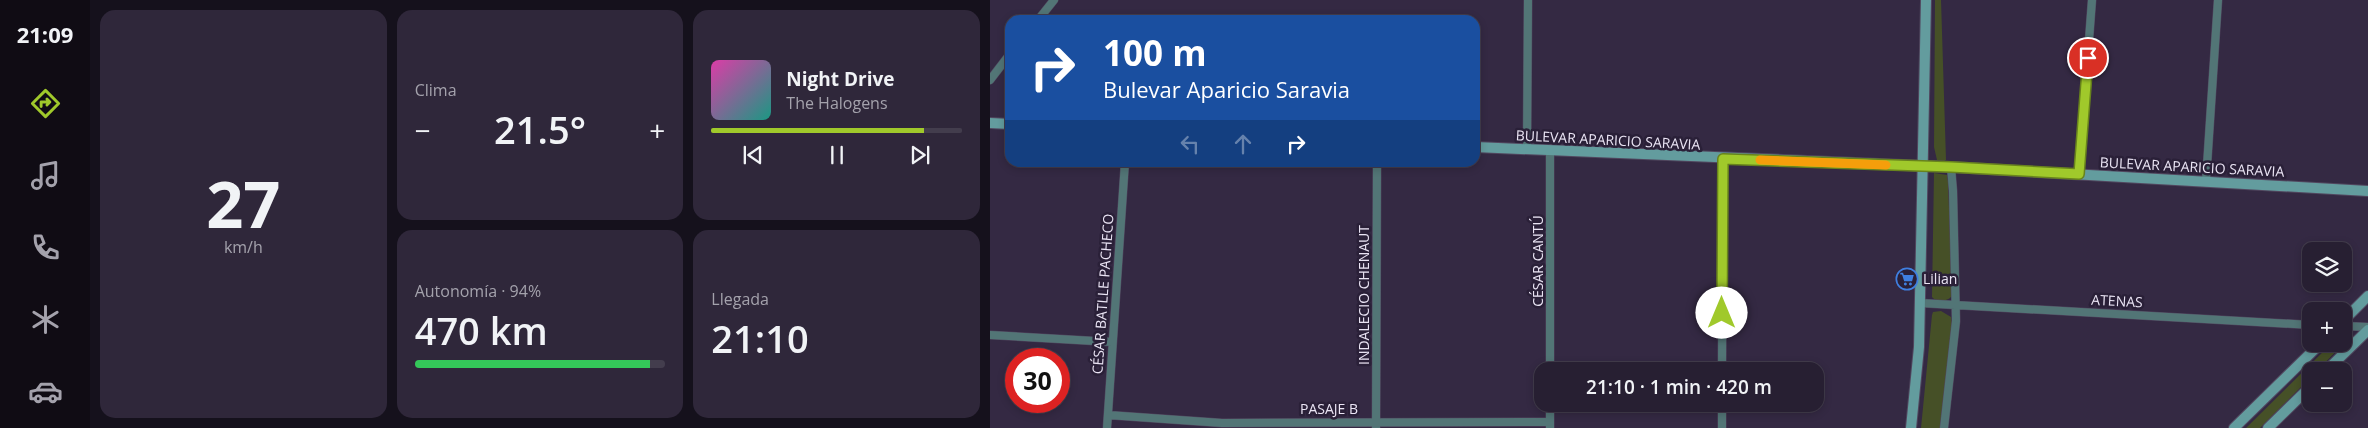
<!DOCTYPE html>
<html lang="es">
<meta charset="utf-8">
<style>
body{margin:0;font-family:"Open Sans",sans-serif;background:#2f273a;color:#f1f3f6;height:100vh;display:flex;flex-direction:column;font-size:19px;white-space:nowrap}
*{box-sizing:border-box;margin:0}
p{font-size:16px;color:#a4a2ac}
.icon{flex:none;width:28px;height:28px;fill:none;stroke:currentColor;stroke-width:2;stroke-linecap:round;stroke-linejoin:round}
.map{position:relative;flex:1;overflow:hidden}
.sheet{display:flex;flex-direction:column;gap:10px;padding:10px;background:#15111c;width:900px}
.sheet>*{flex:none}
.guide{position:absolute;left:15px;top:15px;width:475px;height:152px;border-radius:15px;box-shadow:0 2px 8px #0003,0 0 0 1px #433d4d;background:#1a4fa0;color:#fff;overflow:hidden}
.buttons{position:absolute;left:1312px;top:242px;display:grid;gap:10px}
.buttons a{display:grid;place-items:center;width:50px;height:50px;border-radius:10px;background:#271f32;box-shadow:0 2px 8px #0003,0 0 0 1px #433d4d;font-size:25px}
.speed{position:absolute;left:15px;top:348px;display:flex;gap:10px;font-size:25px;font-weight:700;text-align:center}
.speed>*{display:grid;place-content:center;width:65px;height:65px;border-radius:50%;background:#271f32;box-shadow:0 2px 8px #0003,0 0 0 1px #433d4d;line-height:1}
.speed .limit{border:8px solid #d22;background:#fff;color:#111}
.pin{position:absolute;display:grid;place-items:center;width:42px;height:42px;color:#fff;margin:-21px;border:2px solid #fff;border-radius:50%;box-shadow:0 1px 5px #0007}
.me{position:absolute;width:55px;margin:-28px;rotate:0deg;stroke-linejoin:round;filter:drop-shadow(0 0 4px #0008)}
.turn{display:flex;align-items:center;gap:18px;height:105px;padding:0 15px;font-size:22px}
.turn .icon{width:65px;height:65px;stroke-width:2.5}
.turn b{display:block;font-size:35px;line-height:42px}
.lanes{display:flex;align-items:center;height:48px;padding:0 15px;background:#0003;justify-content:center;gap:25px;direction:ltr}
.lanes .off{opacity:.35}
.big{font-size:38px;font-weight:600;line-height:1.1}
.sheet .tile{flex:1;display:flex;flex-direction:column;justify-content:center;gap:8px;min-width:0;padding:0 18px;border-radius:15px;background:#2f273a}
.sheet .dial{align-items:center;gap:0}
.dial b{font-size:65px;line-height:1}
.song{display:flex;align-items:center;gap:15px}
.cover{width:60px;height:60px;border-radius:8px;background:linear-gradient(135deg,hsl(320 70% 55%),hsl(170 70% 35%))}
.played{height:5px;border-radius:2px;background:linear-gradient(90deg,#a0c92b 85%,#433d4d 85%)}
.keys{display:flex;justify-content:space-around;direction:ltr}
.heat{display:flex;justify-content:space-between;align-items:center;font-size:28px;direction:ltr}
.charge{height:8px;border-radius:4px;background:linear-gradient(90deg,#34c759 94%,#433d4d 0)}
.sheet .tiles{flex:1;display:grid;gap:10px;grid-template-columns:repeat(3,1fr)}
.tile:first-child{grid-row:span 2}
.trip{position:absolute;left:544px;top:362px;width:290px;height:50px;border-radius:15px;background:#271f32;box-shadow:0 2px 8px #0003,0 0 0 1px #433d4d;font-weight:600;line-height:50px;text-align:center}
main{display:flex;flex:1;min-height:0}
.tab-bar{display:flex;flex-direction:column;width:90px;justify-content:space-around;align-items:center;background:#100c14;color:#a4a2ac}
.tab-bar .icon{width:35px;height:35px}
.tab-bar .current{color:#a0c92b}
.tab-bar b{font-size:22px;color:#f1f3f6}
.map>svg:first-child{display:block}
.green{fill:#465027}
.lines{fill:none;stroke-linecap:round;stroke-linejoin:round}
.street-casing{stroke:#51475f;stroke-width:9}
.secondary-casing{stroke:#51475f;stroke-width:12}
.street{stroke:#527576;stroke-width:8}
.secondary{stroke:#639c9e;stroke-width:10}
.route-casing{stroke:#68831c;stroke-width:12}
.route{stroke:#a0c92b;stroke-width:9}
.slow{stroke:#f59e0b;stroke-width:9}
.labels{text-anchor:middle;stroke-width:5;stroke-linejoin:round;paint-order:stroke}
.street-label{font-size:14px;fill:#eae4f4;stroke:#2a2038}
.poi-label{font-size:14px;fill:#eae4f4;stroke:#2a2038;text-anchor:start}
</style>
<main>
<nav class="tab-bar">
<b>21:09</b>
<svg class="icon current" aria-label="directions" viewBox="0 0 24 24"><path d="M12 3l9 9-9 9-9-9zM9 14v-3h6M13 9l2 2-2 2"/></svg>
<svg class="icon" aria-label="music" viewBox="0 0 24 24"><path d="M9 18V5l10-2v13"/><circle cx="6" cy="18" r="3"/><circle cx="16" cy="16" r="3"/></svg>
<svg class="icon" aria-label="phone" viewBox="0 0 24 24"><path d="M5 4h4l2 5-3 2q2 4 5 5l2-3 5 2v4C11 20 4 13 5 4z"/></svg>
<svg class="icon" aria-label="climate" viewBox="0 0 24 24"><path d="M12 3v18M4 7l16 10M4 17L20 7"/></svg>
<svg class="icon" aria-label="car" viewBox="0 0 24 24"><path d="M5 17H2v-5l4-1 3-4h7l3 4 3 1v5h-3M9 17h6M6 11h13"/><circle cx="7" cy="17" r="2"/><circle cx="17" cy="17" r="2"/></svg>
</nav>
<section class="sheet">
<div class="tiles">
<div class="tile dial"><b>27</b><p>km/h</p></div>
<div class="tile"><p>Clima</p>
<div class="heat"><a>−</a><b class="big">21.5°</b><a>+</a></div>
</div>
<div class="tile">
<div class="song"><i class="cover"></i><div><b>Night Drive</b><p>The Halogens</p></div></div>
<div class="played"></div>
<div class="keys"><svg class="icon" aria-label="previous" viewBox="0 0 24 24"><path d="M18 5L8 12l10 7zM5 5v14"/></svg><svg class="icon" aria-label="pause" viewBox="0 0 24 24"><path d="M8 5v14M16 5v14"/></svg><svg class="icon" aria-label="next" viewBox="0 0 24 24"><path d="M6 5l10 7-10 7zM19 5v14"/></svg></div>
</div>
<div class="tile"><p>Autonomía · 94%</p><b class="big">470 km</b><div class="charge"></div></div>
<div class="tile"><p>Llegada</p><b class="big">21:10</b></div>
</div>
</section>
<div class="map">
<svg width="1378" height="428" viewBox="0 0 1378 428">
<rect width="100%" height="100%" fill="#342943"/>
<path class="green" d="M945,0h6l5,160 -2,1 -7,-1 -3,-13z
M944,173l13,2 1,6 4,108 -1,8c-5,5 -15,5 -19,0z
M951,311l10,6 1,6 -12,105h-19l11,-113 1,-3z
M1354,335l2,5 -2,3 -27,28h-6v6l-51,51h-14l85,-84h13z"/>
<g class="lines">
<g class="street-casing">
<path id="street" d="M48,20l16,-20
M0,80l20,-26
M537,149l1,-149
M1089,174l13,-174
M1216,181l12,-181
M930,303l391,22
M1354,326l24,1
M0,335l122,7
M560,371v-221
M732,371l1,-212
M118,415l114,8 328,-1
M117,428l18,-266
M386,428l1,-266
M560,428v-24
M732,428v-24
M954,428l12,-107 -3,-130 -2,-24"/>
</g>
<g class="secondary-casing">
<path id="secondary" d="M0,123l20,1
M485,147l476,20 417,24
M1354,320l24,-24
M1336,371l42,-41
M921,428l8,-81 7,-347
M1244,428l86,-84
M1278,428l43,-42"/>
</g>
<use href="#street" class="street"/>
<use href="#secondary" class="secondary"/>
</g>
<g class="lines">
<g class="route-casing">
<path id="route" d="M732,313l1,-154 228,8 128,7 9,-116"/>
</g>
<use href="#route" class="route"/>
<path class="slow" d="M770,160l126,5"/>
</g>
<defs>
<g id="supermarket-ring" transform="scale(1.125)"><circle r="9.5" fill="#2a2038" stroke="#3f7fe0" stroke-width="1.5"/><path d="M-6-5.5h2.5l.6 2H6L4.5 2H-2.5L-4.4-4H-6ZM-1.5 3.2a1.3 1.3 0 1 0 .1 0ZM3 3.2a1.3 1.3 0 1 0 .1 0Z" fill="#3f7fe0"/></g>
</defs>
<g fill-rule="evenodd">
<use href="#supermarket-ring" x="917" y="279"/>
</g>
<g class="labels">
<g class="street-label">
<text transform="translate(618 140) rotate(3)" y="5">BULEVAR APARICIO SARAVIA</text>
<text transform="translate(1202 167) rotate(3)" y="5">BULEVAR APARICIO SARAVIA</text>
<text transform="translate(548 261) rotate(-90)" y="5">CÉSAR CANTÚ</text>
<text transform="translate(113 294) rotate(-86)" y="5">CÉSAR BATLLE PACHECO</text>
<text transform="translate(374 295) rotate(-90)" y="5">INDALECIO CHENAUT</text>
<text transform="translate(1127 301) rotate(3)" y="5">ATENAS</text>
<text x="339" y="414">PASAJE B</text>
</g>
<g class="poi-label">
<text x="933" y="284">Lilian</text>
</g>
</g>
</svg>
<div class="buttons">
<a><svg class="icon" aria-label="layers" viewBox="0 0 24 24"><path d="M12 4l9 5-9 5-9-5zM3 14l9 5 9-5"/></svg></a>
<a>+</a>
<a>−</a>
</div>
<div class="speed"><div class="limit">30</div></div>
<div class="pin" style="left:1098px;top:58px;background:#d93025"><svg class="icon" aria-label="arrive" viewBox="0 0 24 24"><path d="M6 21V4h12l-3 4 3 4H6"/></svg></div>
<svg class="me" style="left:732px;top:313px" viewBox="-20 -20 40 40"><circle r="19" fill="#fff"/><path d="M0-13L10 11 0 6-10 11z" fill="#a0c92b"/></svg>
<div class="trip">21:10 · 1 min · 420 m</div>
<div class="guide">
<div class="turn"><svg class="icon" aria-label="right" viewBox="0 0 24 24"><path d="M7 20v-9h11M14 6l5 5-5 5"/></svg><div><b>100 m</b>Bulevar Aparicio Saravia</div></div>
<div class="lanes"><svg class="icon off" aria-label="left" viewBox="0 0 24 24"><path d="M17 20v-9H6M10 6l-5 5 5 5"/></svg><svg class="icon off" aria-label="ahead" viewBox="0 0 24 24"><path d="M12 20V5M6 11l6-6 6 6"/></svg><svg class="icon" aria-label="right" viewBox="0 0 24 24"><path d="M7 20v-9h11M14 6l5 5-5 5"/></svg></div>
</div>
</div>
</main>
